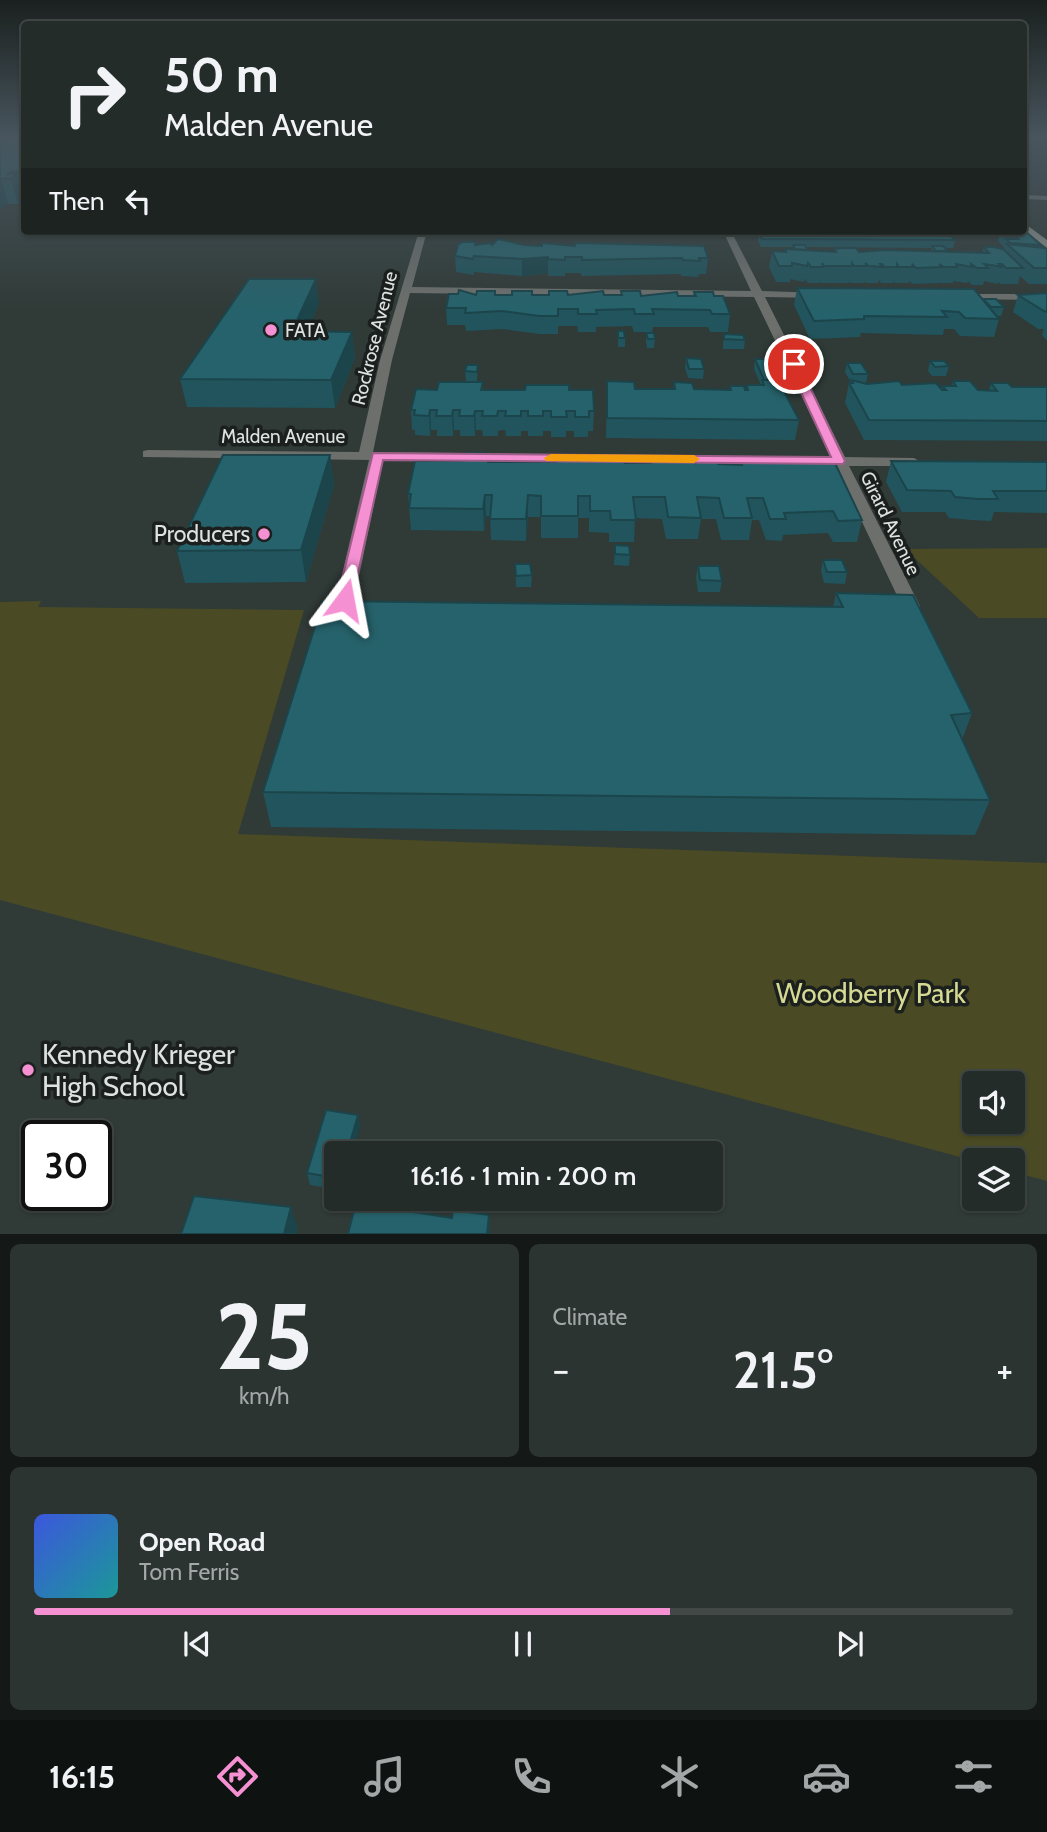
<!DOCTYPE html>
<meta charset="utf-8">
<style>
body{margin:0;font-family:Cabin,sans-serif;background:#2c3431;color:#f1f3f6;height:100vh;display:flex;flex-direction:column;font-size:26px;white-space:nowrap}
*{box-sizing:border-box;margin:0}
p{font-size:23px;color:#a3a7a8}
.icon{flex:none;width:38px;height:38px;fill:none;stroke:currentColor;stroke-width:2;stroke-linecap:round;stroke-linejoin:round}
.map{position:relative;height:1234px;overflow:hidden}
.details{display:flex;flex-direction:column;gap:10px;padding:10px;background:#141817;flex:1}
.details>*{flex:none}
.banner{position:absolute;left:21px;top:21px;width:1006px;height:214px;border-radius:7px;box-shadow:0 2px 5px #0004,0 0 0 2px #414846;background:#242c29;color:#f1f3f6;overflow:hidden}
.buttons{position:absolute;left:962px;top:1071px;display:grid;gap:14px}
.buttons a{display:grid;place-items:center;width:63px;height:63px;border-radius:7px;background:#242c29;box-shadow:0 2px 5px #0004,0 0 0 2px #414846;font-size:35px}
.speed{position:absolute;left:21px;top:1120px;display:flex;gap:14px;font-size:35px;font-weight:700;text-align:center}
.speed>*{display:grid;place-content:center;width:91px;height:91px;border-radius:50%;background:#242c29;box-shadow:0 2px 5px #0004,0 0 0 2px #414846;line-height:1}
.speed .limit{border:4px solid #111;border-radius:10px;background:#fff;color:#111}
.pin{position:absolute;display:grid;place-items:center;width:60px;height:60px;color:#fff;margin:-30px;border:4px solid #fff;border-radius:50%;box-shadow:0 2px 7px #0007}
.me{position:absolute;width:77px;margin:-38px;rotate:13deg;stroke-linejoin:round;filter:drop-shadow(0 0 5px #0008)}
.turn{display:flex;align-items:center;gap:24px;height:147px;padding:0 28px;font-size:32px}
.turn .icon{width:91px;height:91px;stroke-width:2.5}
.turn b{display:block;font-size:49px;line-height:60px}
.then{display:flex;align-items:center;height:66px;padding:0 28px;background:#0003;gap:14px;font-size:26px}
.big{font-size:52px;font-weight:600;line-height:1.1}
.details .widget{flex:1;display:flex;flex-direction:column;justify-content:center;gap:10px;min-width:0;padding:0 24px;border-radius:10px;background:#2c3431}
.details .dial{align-items:center;gap:0}
.dial b{font-size:91px;line-height:1}
.song{display:flex;align-items:center;gap:21px}
.cover{width:84px;height:84px;border-radius:10px;background:linear-gradient(135deg,hsl(230 70% 55%),hsl(180 70% 35%))}
.played{height:7px;border-radius:4px;background:linear-gradient(90deg,#f591d3 65%,#414846 65%)}
.keys{display:flex;justify-content:space-around;direction:ltr}
.heat{display:flex;justify-content:space-between;align-items:center;font-size:38px;direction:ltr}
.details .tiles{flex:1;display:grid;gap:10px;grid-template-columns:1fr 1fr}
.widget:last-child{grid-column:span 2}
.trip{position:absolute;left:324px;top:1141px;width:399px;height:70px;border-radius:7px;background:#242c29;box-shadow:0 2px 5px #0004,0 0 0 2px #414846;font-weight:600;line-height:70px;text-align:center}
.tabs{display:flex;height:112px;justify-content:space-around;align-items:center;background:#0e1210;color:#a3a7a8}
.tabs .icon{width:49px;height:49px}
.tabs .selected{color:#f591d3}
.tabs b{font-size:32px;color:#f1f3f6}
.map>svg:first-child{display:block}
.green{fill:#4a4b24;fill-rule:evenodd}
.lines{fill:none;stroke-linecap:round;stroke-linejoin:round}
.minor{fill:#6c6f6c;fill-rule:evenodd}
.secondary{fill:#898e89;fill-rule:evenodd}
.wall{fill:#21545c;fill-rule:evenodd}
.shaded-wall{fill:#1b454b}
.building{fill:#26626b;stroke:#1b454b;stroke-width:2}
.route{fill:#f591d3;stroke:#9f5e89;stroke-width:2}
.slow{fill:#f59e0b}
.poi-dot{fill:#f591d3;stroke:#1b201e;stroke-width:2.5}
.labels{text-anchor:middle;stroke-width:7;stroke-linejoin:round;paint-order:stroke}
.far-poi-label{font-size:19px;fill:#dde3e1;stroke:#1b201e;text-anchor:start}
.far-street-label{font-size:19px;fill:#dde3e1;stroke:#1b201e}
.poi-label{font-size:23px;fill:#dde3e1;stroke:#1b201e;text-anchor:end}
.near-park-label{font-size:28px;fill:#d5d991;stroke:#1b201e}
.near-poi-label{font-size:28px;fill:#dde3e1;stroke:#1b201e;text-anchor:start}
</style>
<div class="map">
<svg width="1047" height="1234" viewBox="0 0 1047 1234">
<rect width="100%" height="100%" fill="#303a37"/>
<path class="green" d="M1047,548v70h-68l-74,-69z
M41,601l-3,6 266,3 -66,224 809,29v318l-34,-9v-12l-38,1 -975,-261v-298zM975,1083h38v39h-38z"/>
<g class="lines">
<path class="minor" d="M1024,195l23,1v4l-23,-1z
M419,231h8l-15,56 339,4 -28,-60h8l31,60 62,2v4l-4,1 -55,-1 80,160 69,1 7,4 -7,4h-65l71,140 -3,4 -6,1 -9,-5 -67,-141 -452,-4 -29,139 -9,5 -9,-5 33,-140 -226,-3v-6l5,-1 211,2 21,-92zM410,293l344,4 77,160 -458,-5 19,-92z
M952,294h95v6l-91,-1 -4,-1z"/>
<path class="secondary" d="M1024,223l23,17v8l-23,-18z"/>
</g>
<path class="wall" d="M1039,138h8v4h-1z
M0,139h24v59l-6,6h-10l-8,5z
M576,231h35l-7,5z
M751,231h210l-1,4 -10,-1 5,6 -2,8h-9l4,3 34,1 2,-5 19,3 1,-3 -6,-6 2,-10h24l17,14 -1,2 7,2v35h-18l-9,-8 -2,8h-17l-3,-2v2l-14,-3 -1,4h-11l-4,-4 -1,2 -14,-2v2h-13l-2,-1v1l-25,1 -4,-3v2h-14l-1,-2 -1,2h-12l-2,-3 -1,3h-12l-2,-1v1h-13l-2,-2v2h-28l-1,-2v2h-12l-3,-4 -1,3 -14,-3v3h-14l-7,-15 3,-16 12,1 1,-3h7l1,-2h-32l-3,-6 1,-7 -7,-1zM806,247l126,1 -1,3 -72,1 -25,-3v3l-27,-2z
M476,245h48l184,13 -2,16h-7l-1,3 -17,-1v-2l-100,2v-3h-16v3h-17v-3l-26,3 -48,-4v3l-18,-3 -1,-16z
M797,288l186,12 21,7 -3,9h-4l2,3 -5,18 -34,-1 -6,-7h-10l-1,6 -82,-2 -1,4 -50,2 -16,-34z
M549,291l19,4h53v-4l20,5h52l1,-4 20,4 16,18 -2,18h-18l-2,-5h-55l-1,5h-18l-2,-6 -36,1v5h-18l-1,-6h-19v8h-19l-37,-5 -36,2 -1,-6h-18l-1,-17 30,-13h72z
M1047,293v48l-5,-6 2,-6h-6l-25,-17 5,-17z
M319,303l-12,29h45l3,26 -20,50 -148,-1 -7,-28z
M618,331l7,7v9h-7z
M646,333l9,6 -1,9h-7l-1,-6z
M724,334l21,6 -1,9h-21v-5z
M686,358l18,11 -1,10 -15,-1 -3,-10z
M755,359l30,21 -2,9 16,31 -4,20 -189,-2 1,-57 28,8h38l1,-7 20,7 36,1v-4l16,4 1,-5h14l-7,-16z
M930,361l19,5 -3,10h-14l-4,-5z
M847,363l21,11 -2,9 36,2 39,5 1,-4h10l1,-5 25,9h11l2,-7 21,4h35v54l-183,-1 -19,-37 4,-20h2l-6,-11z
M478,365l-1,16h-11l-1,-10z
M483,382v8h86l25,21 -1,20h-5v6h-14v-6h-8v6h-15v-6h-8v5h-15v-5h-7v5h-15l-1,-6h-3l-4,1v5h-15l-1,-6h-6l-1,6h-15v-6h-6l-1,6h-16v-6h-6l-1,6 -15,-1v-5h-3l-1,-20 26,-20z
M330,455l4,30 -28,97 -121,1 -8,-32z
M695,458l23,6 22,1 1,-5 121,60 -5,22h-24l-5,-9 -45,2 -1,6 -16,-1 -7,-20h-7l-3,20h-28l-5,-21h-15l-3,20h-32l-4,-20 -27,-1 -1,24h-25v-9l-20,-1v-14h-11v20h-37v-21h-13l-2,24 -35,-1 -1,-24h-4l-2,15 -73,-1 -3,-36 56,-33 185,2 1,-4 45,3z
M891,461l156,1v51l-53,-1 -3,9 -20,-1 -22,-2 -4,-6h-43l-16,-30z
M615,545l15,10 -1,11 -15,-1z
M823,560l24,12 -2,12 -21,-1 -3,-12z
M515,564l17,11 -1,12h-15z
M698,566l24,15 -2,11h-22l-2,-15z
M836,593l136,120 -10,27 28,60 -15,35 -704,-8 -8,-35 570,-185z
M358,1115l2,11 -24,27v36l-26,-4 -3,-12z"/>
<path class="shaded-wall" d="M12,171l1,5 4,-3 7,25 -6,6 -7,-26 -3,-4z
M1,178l7,26 -8,5v-30z
M604,231h7l-7,5z
M548,257v16l-26,3v-17z
M316,279l3,24 -23,55 -4,-27z
M352,332l3,26 -20,50 -4,-28z
M430,410l1,20 -1,6 -1,-20z
M453,410l1,20 -1,6 -1,-20z
M475,411l1,19 -1,6 -1,-20z
M330,455l4,30 -28,97 -5,-32z
M485,495l1,21 -2,15 -1,-22z
M528,495v22l-2,24v-22z
M358,1115l2,11 -7,27h-6z
M291,1207l7,22 -1,5h-13z
M489,1215l1,19h-3z"/>
<path class="building" d="M0,139h24v32h-12l-4,3 9,-1 -6,5 -11,1z
M1024,230l17,15 -31,-2 -4,-4h12l-10,-8z
M759,233l190,1 6,6 -193,-1z
M498,239l26,6 18,1v-3l33,3v-3l129,3 4,12h-9l1,3 -17,-1 -1,-2 -100,2v-3h-17v3l-17,-1v-2l-26,2 -48,-3 -1,3 -18,-3 3,-11 4,-3h13v3l15,-2 2,2z
M1007,244l38,4 2,1v19h-13z
M793,245h12l2,5 -12,-1z
M932,246h11l5,5h-12z
M984,247h9l10,2 20,19h-17l-4,-4h-3l4,3 -19,-3 4,4h-11l-6,-4 1,3 -16,-3 1,3h-13l-5,-3 3,3 -26,1 -4,-4 1,3h-14l-2,-3v3h-13l-2,-3h-2l2,3 -13,-1 -4,-3 2,3h-13l-2,-3v3h-28l-2,-3 1,4h-12l-3,-4 -1,3 -15,-3v3h-13l-7,-15 14,1 -1,-3 51,3 -2,-3 7,-1h15l3,4 26,-2 104,3z
M249,279h67l-24,52 60,1 -21,48 -151,-1z
M797,288l177,1 25,30 -34,-1 -6,-6 -17,-1 5,6 -83,-1v3l-50,2z
M459,290l17,5 1,-4h18v4h17v-4h20v4h17v-4h18l1,4 35,-4 1,4h18l-1,-4h19l1,5 36,-4 1,4h18l-2,-4h19l1,4h9l7,18h-18l-2,-4 -58,-1 2,5h-19l-1,-5 -38,1 1,4h-19v-5h-20v7h-19l-37,-5 -37,2 1,-5h-20l3,-14h9z
M1047,293v19l-3,-1 -26,-16z
M983,299h13l8,8h-13z
M618,331h6l1,7h-7z
M646,333h8l1,6h-7z
M724,334l19,1 2,5 -21,-1z
M686,358l15,1 3,10h-15z
M755,359h11l4,10h10l5,11h-21z
M930,361h14l5,5 -14,1z
M847,363h14l7,11h-15z
M467,365h11l-1,7 -12,-1z
M762,380h16l21,40 -192,-2v-37l27,1 1,7h40l-1,-7 18,1 2,6 37,1 -1,-4h14l1,4h3l-1,-5h17z
M851,380l16,4 32,-3 3,4 34,-2 6,7h4l-4,-4h14l-3,-5h17l8,9 19,1 -6,-8h17l4,4h35v34l-178,-1 -20,-37h4z
M439,382h44l-2,8h44l1,-5h43v5h24l1,21h-5v6h-14v-6h-9l1,6h-16v-6h-8v5h-15v-5h-7v5h-16l1,-5h-8l-1,5h-15l1,-5h-8l-1,5h-15l1,-6h-7l-1,6h-16l1,-6h-7l-1,6 -15,-1 1,-5h-4l5,-21 21,1z
M466,453h16l6,2v7h69v-7l67,1 1,7h26l-1,-4h43l3,5 -1,-6h22l1,6 24,1 -1,-5 93,1 28,59 -24,1 -5,-10 -49,2 2,6h-16l-7,-21h-16l5,20h-28l-5,-20 -22,-1 4,21 -33,-1 -3,-20h-32l3,23h-25l-1,-9h-20v-15h-12v20h-37v-20l-13,-1 -2,24h-36l2,-24h-7l-2,14 -74,-1 2,-14h-3l7,-33h49z
M223,455h107l-29,95 -124,1z
M891,461l156,1v29h-54l5,8h-20l-23,-2 -4,-6 -44,-1z
M615,545l14,1 1,9 -15,-1z
M823,560h19l5,12h-20z
M515,564h15l2,11 -16,1z
M698,566h21l3,15 -22,-1z
M836,593l77,2 59,118 -21,2 39,85 -727,-8 60,-191 520,6z
M326,1110l32,5 -11,38h-11v25l-29,-5z
M194,1196l97,11 -7,27h-103z
M356,1203l96,15 1,-8 36,5 -2,19h-139z"/>
<linearGradient id="sky" x2="0" y2="1"><stop stop-color="#1a201e"/><stop offset="0.44" stop-color="#48555e"/><stop offset="1" stop-color="#48555e" stop-opacity="0"/></linearGradient>
<rect width="1047" height="311" fill="url(#sky)"/>
<path class="route" d="M794,361l5,3 46,97 -2,3 -460,-4 -31,140 -7,4 -8,-4 36,-147 458,4 -43,-93z"/>
<path class="slow" d="M551,454l143,1 6,4 -6,4 -148,-2 -2,-3z"/>
<g class="poi-dot">
<circle cx="271" cy="330" r="7"/>
<circle cx="264" cy="534" r="7"/>
<circle cx="28" cy="1070" r="7"/>
</g>
<g class="labels">
<g class="far-poi-label">
<text x="285" y="337">FATA</text>
</g>
<g class="far-street-label">
<text transform="translate(374 338) rotate(-76)" y="7">Rockrose Avenue</text>
<text x="283" y="443">Malden Avenue</text>
<text transform="translate(891 523) rotate(64)" y="7">Girard Avenue</text>
</g>
<g class="poi-label">
<text x="250" y="542">Producers</text>
</g>
<g class="near-park-label">
<text x="871" y="1003">Woodberry Park</text>
</g>
<g class="near-poi-label">
<text x="42" y="1064">Kennedy Krieger<tspan x="42" dy="32">High School</tspan></text>
</g>
</g>
</svg>
<div class="buttons">
<a><svg class="icon" aria-label="sound" viewBox="0 0 24 24"><path d="M4 9h4l5-4v14l-5-4H4zM17 9q2 3 0 6"/></svg></a>
<a><svg class="icon" aria-label="layers" viewBox="0 0 24 24"><path d="M12 4l9 5-9 5-9-5zM3 14l9 5 9-5"/></svg></a>
</div>
<div class="speed"><div class="limit">30</div></div>
<div class="pin" style="left:794px;top:364px;background:#d93025"><svg class="icon" aria-label="arrive" viewBox="0 0 24 24"><path d="M6 21V4h12l-3 4 3 4H6"/></svg></div>
<svg class="me" style="left:345px;top:600px" viewBox="-20 -20 40 40"><path d="M0-17L14 15 0 8-14 15z" fill="#f591d3" stroke="#fff" stroke-width="4"/></svg>
<div class="trip">16:16 · 1 min · 200 m</div>
<div class="banner">
<div class="turn"><svg class="icon" aria-label="right" viewBox="0 0 24 24"><path d="M7 20v-9h11M14 6l5 5-5 5"/></svg><div><b>50 m</b>Malden Avenue</div></div>
<div class="then">Then<svg class="icon" aria-label="left" viewBox="0 0 24 24"><path d="M17 20v-9H6M10 6l-5 5 5 5"/></svg></div>
</div>
</div>
<section class="details">
<div class="tiles">
<div class="widget dial"><b>25</b><p>km/h</p></div>
<div class="widget"><p>Climate</p>
<div class="heat"><a>−</a><b class="big">21.5°</b><a>+</a></div>
</div>
<div class="widget">
<div class="song"><i class="cover"></i><div><b>Open Road</b><p>Tom Ferris</p></div></div>
<div class="played"></div>
<div class="keys"><svg class="icon" aria-label="previous" viewBox="0 0 24 24"><path d="M18 5L8 12l10 7zM5 5v14"/></svg><svg class="icon" aria-label="pause" viewBox="0 0 24 24"><path d="M8 5v14M16 5v14"/></svg><svg class="icon" aria-label="next" viewBox="0 0 24 24"><path d="M6 5l10 7-10 7zM19 5v14"/></svg></div>
</div>
</div>
</section>
<nav class="tabs">
<b>16:15</b>
<svg class="icon selected" aria-label="directions" viewBox="0 0 24 24"><path d="M12 3l9 9-9 9-9-9zM9 14v-3h6M13 9l2 2-2 2"/></svg>
<svg class="icon" aria-label="music" viewBox="0 0 24 24"><path d="M9 18V5l10-2v13"/><circle cx="6" cy="18" r="3"/><circle cx="16" cy="16" r="3"/></svg>
<svg class="icon" aria-label="phone" viewBox="0 0 24 24"><path d="M5 4h4l2 5-3 2q2 4 5 5l2-3 5 2v4C11 20 4 13 5 4z"/></svg>
<svg class="icon" aria-label="climate" viewBox="0 0 24 24"><path d="M12 3v18M4 7l16 10M4 17L20 7"/></svg>
<svg class="icon" aria-label="car" viewBox="0 0 24 24"><path d="M5 17H2v-5l4-1 3-4h7l3 4 3 1v5h-3M9 17h6M6 11h13"/><circle cx="7" cy="17" r="2"/><circle cx="17" cy="17" r="2"/></svg>
<svg class="icon" aria-label="filters" viewBox="0 0 24 24"><path d="M4 7h16M4 17h16"/><circle cx="9" cy="7" r="2"/><circle cx="15" cy="17" r="2"/></svg>
</nav>
